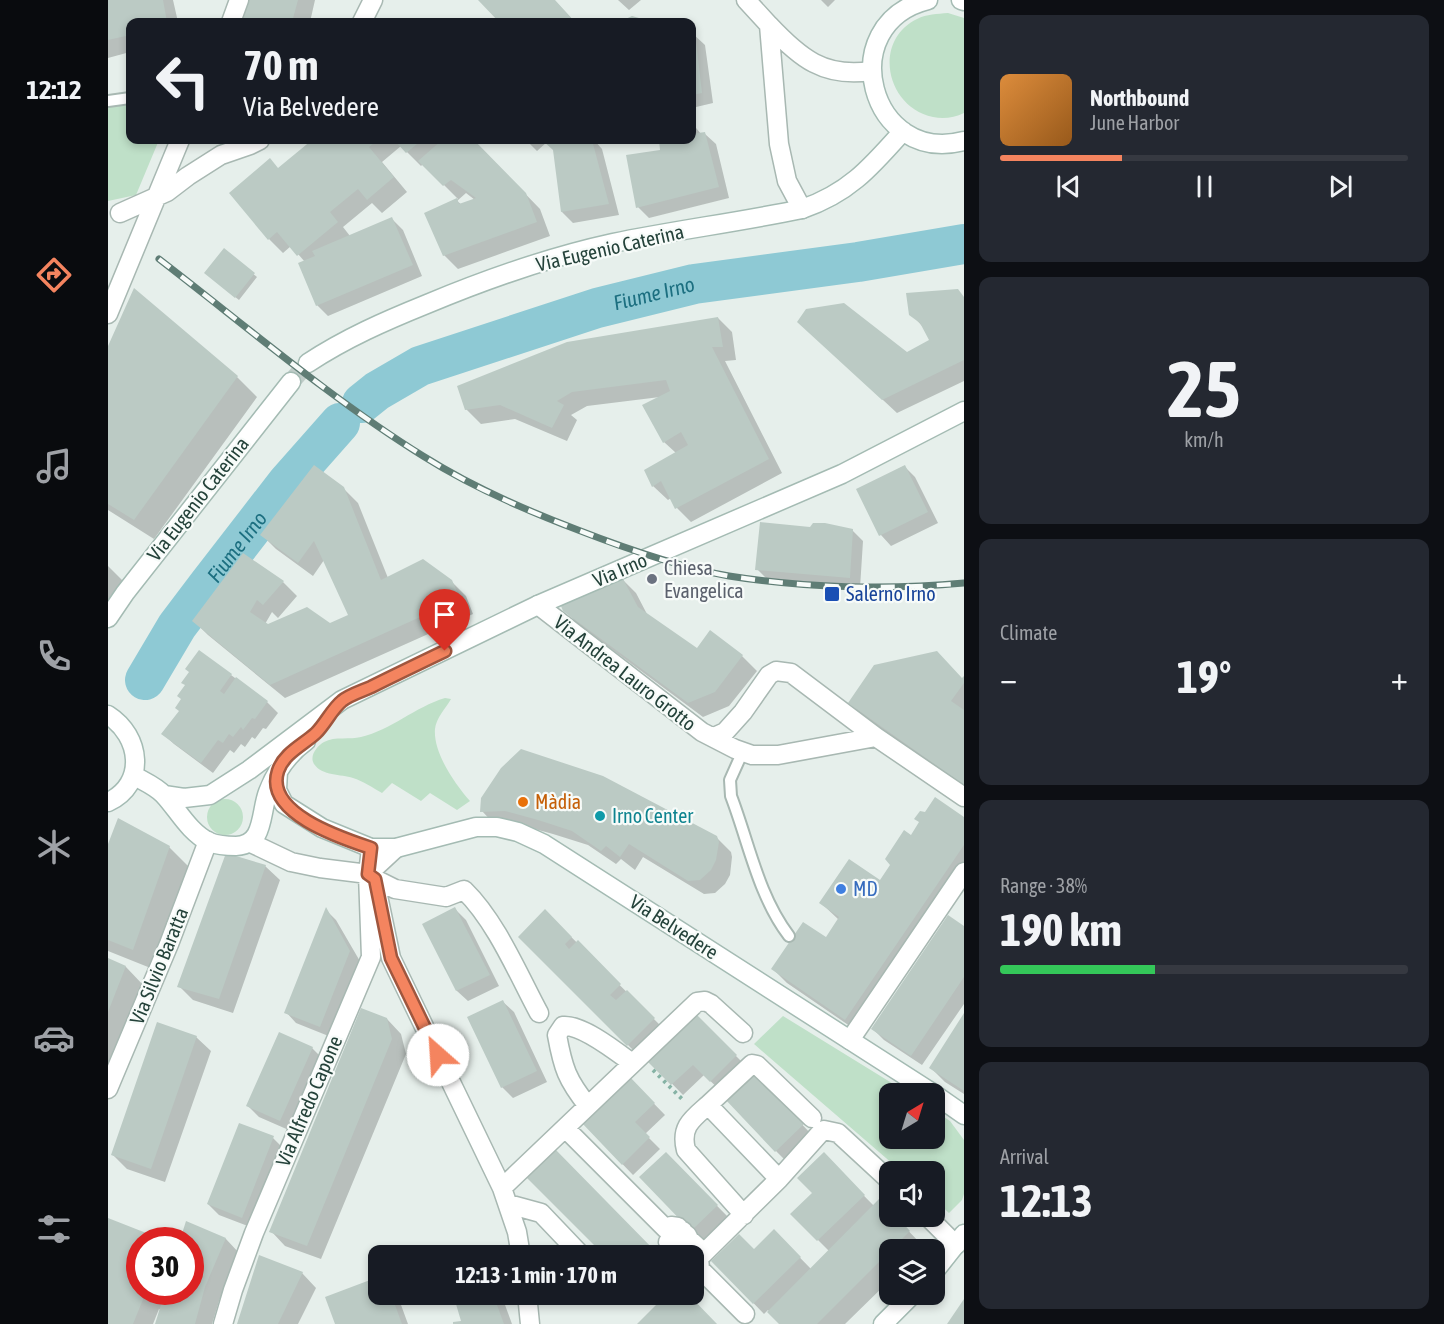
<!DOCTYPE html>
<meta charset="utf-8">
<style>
body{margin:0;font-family:"Asap Condensed",sans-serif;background:#242831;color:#f1f3f6;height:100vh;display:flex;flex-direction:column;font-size:22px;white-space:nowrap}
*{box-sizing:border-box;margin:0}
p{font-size:20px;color:#9ea1a6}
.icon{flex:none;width:33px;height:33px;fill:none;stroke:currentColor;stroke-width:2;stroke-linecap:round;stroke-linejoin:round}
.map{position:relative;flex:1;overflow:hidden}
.details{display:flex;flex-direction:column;gap:15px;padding:15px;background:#0d0f14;width:480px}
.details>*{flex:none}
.hud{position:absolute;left:18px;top:18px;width:570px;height:126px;border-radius:12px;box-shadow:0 3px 9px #0003;background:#171b24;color:#f1f3f6;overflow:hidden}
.needle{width:39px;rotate:38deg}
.fabs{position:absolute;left:771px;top:1083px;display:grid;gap:12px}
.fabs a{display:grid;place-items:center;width:66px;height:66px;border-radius:12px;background:#171b24;box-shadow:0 3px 9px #0003;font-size:30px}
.speed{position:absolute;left:18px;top:1227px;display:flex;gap:12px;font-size:30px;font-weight:700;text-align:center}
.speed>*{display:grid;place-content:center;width:78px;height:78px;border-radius:50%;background:#171b24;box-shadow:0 3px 9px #0003;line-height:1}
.speed .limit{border:9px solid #d22;background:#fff;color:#111}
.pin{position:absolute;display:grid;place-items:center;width:51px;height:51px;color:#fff;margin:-62px -26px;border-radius:50% 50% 50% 0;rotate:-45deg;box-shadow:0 0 6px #0007}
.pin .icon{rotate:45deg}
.me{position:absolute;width:66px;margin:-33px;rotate:334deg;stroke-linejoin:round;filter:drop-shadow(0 0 4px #0008)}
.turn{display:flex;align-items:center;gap:21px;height:126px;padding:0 18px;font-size:27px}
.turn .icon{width:78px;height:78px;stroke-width:2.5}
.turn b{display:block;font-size:42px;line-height:51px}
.big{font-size:45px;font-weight:700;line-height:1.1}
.details .tile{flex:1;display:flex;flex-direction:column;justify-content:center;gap:9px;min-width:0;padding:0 21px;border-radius:12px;background:#242831}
.details .dial{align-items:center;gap:0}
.dial b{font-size:78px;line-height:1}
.song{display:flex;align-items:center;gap:18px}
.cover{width:72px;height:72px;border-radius:9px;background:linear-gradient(135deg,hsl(30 70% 55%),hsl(30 70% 35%))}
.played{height:6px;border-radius:3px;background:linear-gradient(90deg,#f4845f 30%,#363941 30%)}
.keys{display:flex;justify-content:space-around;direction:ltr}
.heat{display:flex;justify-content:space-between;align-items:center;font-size:33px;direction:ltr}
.charge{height:9px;border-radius:4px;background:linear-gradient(90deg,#34c759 38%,#363941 0)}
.trip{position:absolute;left:260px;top:1245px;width:336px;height:60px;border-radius:12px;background:#171b24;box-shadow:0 3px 9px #0003;font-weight:700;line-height:60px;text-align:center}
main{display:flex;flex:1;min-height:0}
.tab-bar{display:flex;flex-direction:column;width:108px;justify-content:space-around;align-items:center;background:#090b0e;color:#9ea1a6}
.tab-bar .icon{width:42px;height:42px}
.tab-bar .on{color:#f4845f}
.tab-bar b{font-size:27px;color:#f1f3f6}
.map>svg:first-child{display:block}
.green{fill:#bfe0c8}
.shadow{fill:#0003;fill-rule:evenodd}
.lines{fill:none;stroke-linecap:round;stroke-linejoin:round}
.river{stroke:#8ec9d4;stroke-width:40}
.building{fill:#bbcac4}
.secondary-tunnel{stroke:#bfccc8;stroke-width:18;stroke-dasharray:18 9;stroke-linecap:butt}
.lane-casing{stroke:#a8b8b2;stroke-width:14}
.street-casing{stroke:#a8b8b2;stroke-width:21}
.secondary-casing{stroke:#a4bbb3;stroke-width:21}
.path{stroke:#86b3a5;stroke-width:4;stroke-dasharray:3 4.5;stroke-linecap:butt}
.lane{stroke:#fff;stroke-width:10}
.street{stroke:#fff;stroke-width:18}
.secondary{stroke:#fff;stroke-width:18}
.rail-casing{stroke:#5f7d75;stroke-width:7}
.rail{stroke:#f7fbf9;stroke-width:4.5;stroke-dasharray:14;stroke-linecap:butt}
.route-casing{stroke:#9f563e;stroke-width:15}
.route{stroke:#f4845f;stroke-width:10}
.worship-dot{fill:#6b7280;stroke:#f7fbf9;stroke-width:2}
.transit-dot{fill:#1a4fb4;stroke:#f7fbf9;stroke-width:2}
.food-dot{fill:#e8710a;stroke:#f7fbf9;stroke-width:2}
.culture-dot{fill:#0f9aa8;stroke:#f7fbf9;stroke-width:2}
.shop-dot{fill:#3f7fe0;stroke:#f7fbf9;stroke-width:2}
.labels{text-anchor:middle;stroke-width:4.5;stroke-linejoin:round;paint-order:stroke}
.street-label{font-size:20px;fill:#24423a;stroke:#f7fbf9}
.worship-label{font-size:20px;fill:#5b616d;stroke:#f7fbf9;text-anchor:start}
.transit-label{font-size:20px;fill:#164399;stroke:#f7fbf9;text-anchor:start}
.food-label{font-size:20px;fill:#c56008;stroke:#f7fbf9;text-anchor:start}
.culture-label{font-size:20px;fill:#0d838f;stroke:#f7fbf9;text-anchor:start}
.shop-label{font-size:20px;fill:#366cbe;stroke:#f7fbf9;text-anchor:start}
.water-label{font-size:21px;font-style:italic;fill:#1c6f80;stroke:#f7fbf9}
</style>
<main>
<nav class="tab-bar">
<b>12:12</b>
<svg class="icon on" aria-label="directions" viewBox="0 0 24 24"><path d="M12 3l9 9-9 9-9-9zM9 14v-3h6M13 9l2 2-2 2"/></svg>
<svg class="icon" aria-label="music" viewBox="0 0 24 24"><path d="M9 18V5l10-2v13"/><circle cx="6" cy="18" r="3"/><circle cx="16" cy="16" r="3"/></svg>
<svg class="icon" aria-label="phone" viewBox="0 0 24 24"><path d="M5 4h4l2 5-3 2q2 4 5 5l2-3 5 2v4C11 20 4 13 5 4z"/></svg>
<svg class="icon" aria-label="climate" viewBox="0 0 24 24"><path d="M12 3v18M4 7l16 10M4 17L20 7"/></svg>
<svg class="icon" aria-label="car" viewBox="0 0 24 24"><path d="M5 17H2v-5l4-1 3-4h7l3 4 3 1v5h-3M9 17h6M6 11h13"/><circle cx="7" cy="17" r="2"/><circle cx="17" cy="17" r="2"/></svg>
<svg class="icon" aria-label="filters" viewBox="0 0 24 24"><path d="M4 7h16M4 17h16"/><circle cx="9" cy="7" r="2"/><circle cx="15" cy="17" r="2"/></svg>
</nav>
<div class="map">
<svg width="856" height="1324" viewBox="0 0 856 1324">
<rect width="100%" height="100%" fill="#e6efeb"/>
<path class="green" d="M840,13l16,5v95c-10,5 -21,6 -31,4 -47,-10 -61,-76 -16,-98 10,-5 20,-5 31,-6z
M22,104v36h29l-23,55 -28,6v-95z
M337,698l6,1c-5,9 -15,19 -16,30 -2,24 20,55 35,72l-13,9 -27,-17 -9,8 -29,-18 -10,10c-9,-5 -19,-12 -29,-15 -12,-4 -31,-2 -39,-14 -5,-8 3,-18 10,-22 11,-6 26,-2 37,-5 30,-7 54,-30 84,-39z
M99 817a18 18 0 1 1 36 0a18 18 0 1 1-36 0Z
M675,1016l125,77 -18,1v44h44l1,-27 15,10 14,19v54l-2,6 -13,13 -14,-13 -1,-28 -33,-1 -147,-127z"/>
<path class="shadow" d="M0,0h65l5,22h-48v30l-22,6z
M138,0h69l-5,22h-70z
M372,0h74l21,22h-74z
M510,0h23l-12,10z
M713,0h14l-7,7z
M584,33l13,12 8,58 -21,5z
M584,123l9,11h4l11,10 13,54 -80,20 -11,-11 24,-56 -2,-11h32z
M206,140h159l67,69 10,27 -92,33 -14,-14 -18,-41 32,-15 -35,-35 -2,2 -20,-20 -19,16 25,30 -25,21 -10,-10 -29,24 7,9 42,-17 11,11 19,46 -94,40 -11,-11 -12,-43 -14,-16 -8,7 -14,-14 10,-70zM358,193l9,7 -13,5 -5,-4z
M418,140h68l8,9 17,66 -46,8 -11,-11 -8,-62 -7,-8 -10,9z
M116,250l33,27 -18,23 -30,-24z
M856,297v84l-67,32 -83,-77 93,18 24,-13 -8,-14 -12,-13z
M610,318l14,14 4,28 -11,1 57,112 -91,49 -14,-14 -6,-10 -3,2 -15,-14 23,-33 -12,-11 -4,-45 -73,9 -16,9 6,5 -10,21 -52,-22 -34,5 -15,-15z
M0,350l129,27 20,20 -103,142 -46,-29z
M796,466l11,11 23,46 -47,23 -10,-11 -23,-45z
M235,488l15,15 30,75 63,3 15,15 7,18 -188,84 -77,-63 -14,-14 89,-39 14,14 -19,22 -6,-6 -7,12 3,2 62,-1 21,-9 -27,-56 -11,16 -37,-27 -14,-14z
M702,528l42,2 11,11 -3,47 -92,-8 -11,-11z
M0,566l19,19 -19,35z
M514,579l14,14 12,23 50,34 12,-18 32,24 15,15 -28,35 -26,11 -124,-92 -15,-15z
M123,675l36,27 11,11 -12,16 -3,-1 -8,11 -3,-2 -7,10 -4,-3 -7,9 -4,-3 -17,23 -39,-29 -11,-10z
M856,678v110l-100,-71 -14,-14z
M494,777l114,60 15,15 1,5 -2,18 -5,9 -10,9 -11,1 -61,-37 -8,13 -14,-11 -5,5 -28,-19 -35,-11 -33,-9 -24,1 -14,-15z
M856,818v62l-104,153 -73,-50 -14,-14 53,-30 13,-19 -18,-17 59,-21 31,-45z
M61,847l20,20 -36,102 -45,-18v-103z
M157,866l15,14 -47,133 -40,-13 -14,-14z
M347,909l11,11 33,66 -31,15 -11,-10 -33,-66z
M218,910l10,10 25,43 -30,74 -35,-14 -10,-11z
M437,911l120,119 -26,26 -119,-119z
M856,928v76l-42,61 -38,-25 -11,-11z
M0,960l18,7 19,20 -37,94z
M395,1002l11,10 33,70 -34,16 -11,-11z
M585,1013l54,54 -25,25 -18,-17 -21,20 -36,-37z
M856,1016v78l-19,-12 -14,-14z
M279,1019l14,15 5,20 -85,205 -36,-13 -14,-15z
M88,1037l15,14 -46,131 -38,-13 -14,-14z
M204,1048l11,11 -32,72 -32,-14 -11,-11z
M645,1073l60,63 -27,25 -10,-10z
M521,1078l36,37 -20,19 15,15 -27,26 -50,-52z
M165,1138l11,11 -31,79 -34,-13 -11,-11z
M558,1154l62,63 -25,23 -61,-63z
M716,1155l50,51 16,10h4l29,30 -3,4h-30v30l-45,44h-64l-13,-14 -4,4 -51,-53 41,-10 20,-20 37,38 18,-18 -37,-37 22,-21z
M0,1219l52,21h-20v52h50v-52h-9l6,-17 39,16 14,15 -21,47 -7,23h-55l4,-14 -2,-1 -6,15h-45z
M194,1273l14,15 -18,36h-60z
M270,1279v15h19l11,30h-71z
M347,1294h46l11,30h-57l8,-2z"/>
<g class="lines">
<g class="river">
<path id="s1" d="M254,403l15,-12 43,-25 177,-58 97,-24 164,-22 106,-18"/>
<path id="s2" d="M37,680l32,-54 31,-41 79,-102 53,-60"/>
</g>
</g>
<path class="building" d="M0,0h55l4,22h-37v28l-4,-14 -18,4z
M137,0h53l-6,22h-54z
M370,0h77l20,22h-76z
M524,16l21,6h-34z
M584,32l3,1 7,60 -10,2z
M597,132l14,55 -83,21 -10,-53 34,-5 -1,-10h33v-6z
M204,140h66l-9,7 25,30 -27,23 -9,-11 -28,23 8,10 -41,34 -20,-24 -9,8 -39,-47 41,-35 8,10z
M286,140h28l-16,13z
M334,140h32l52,53 11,29 -94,34 -19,-43 33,-15 2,6 17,-6 -25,-18 -8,6 -25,-25z
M434,140h50l17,64 -48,8 -8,-62z
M284,217l21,48 -97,41 -18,-43 17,-7 -3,-5z
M116,248l31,25 -20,25 -31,-25z
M26,288l104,88 -104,144 -26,-16v-158z
M850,289l6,8v63l-82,40 -85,-78 9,-13 38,-6 63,49 22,-12 -9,-17 -11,-8 -3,-22z
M610,317l5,30h-11l57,112 -94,50 -14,-28 -9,6 -8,-17 44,-25 -7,-13 -18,11 -21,-38 28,-14 -4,-11 -94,12 -15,9 7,4 -12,23 -52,-23 -35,5 -8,-24 110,-44z
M206,465l30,22 37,93 42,-21 29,21 8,19 -190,86 -78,-64 51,-68 41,28 -21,24 -6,-5 -7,12 18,12 39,-17 23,16 18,-8 -34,-74 -16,22 -38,-28z
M797,465l23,47 -49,24 -23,-47z
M652,522l50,5 3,-4h12l28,6 -3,49 -95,-8z
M514,577l16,30 59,41 13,-18 33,25 -28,37 -27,11 -125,-92 -2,-5z
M91,650l33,24 -12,17 4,3 12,-17 32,24 -13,18 -3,-1 -9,12 -2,-3 -8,10 -4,-3 -6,9 -5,-3 -17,23 -40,-29 18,-23 -4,-3 6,-9 -4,-3 8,-11 -4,-2 8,-11 -4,-3z
M829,651l25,27 2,-2v7l-13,18 13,9v75l-116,-82 26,-38z
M413,749l82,27 114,60 2,6 -3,18 -5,10 -11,10 -12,1 -59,-37 -9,13 -14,-11 -5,5 -29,-20 -34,-11 -33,-9 -25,1 1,-14 20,-30z
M827,797l29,20v28l-119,175 -74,-51 32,-47 23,15 13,-20 -20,-14 30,-44 31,21 10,-15 -5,-6 19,-29 7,5 8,-13 -5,-3 6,-8 5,1z
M10,818l52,28 -37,104 -25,-10v-96z
M118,853l40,12 -47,134 -42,-12z
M218,907l24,44 -30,76 -36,-14z
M347,907l35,68 -34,16 -34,-67z
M437,909l27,28 -7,7 4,5 9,-9 43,44 -11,11 6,5 11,-10 28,28 -28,28 -109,-109z
M840,915l16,11v51l-53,79 -40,-27z
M0,958l18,8 -18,46z
M395,1000l34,71 -36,17 -34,-71z
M253,1008l26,10 5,21 -85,207 -38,-14z
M585,1011l44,44 -27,27 -17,-17 -22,20 -27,-27z
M856,1013v78l-35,-23z
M49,1022l40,14 -46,133 -40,-14z
M171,1032l34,15 -33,74 -34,-15z
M645,1071l51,53 -29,28 -51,-54z
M521,1076l26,27 -20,19 15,15 -28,28 -41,-43z
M131,1123l35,13 -32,82 -35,-14z
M447,1149l103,105 -2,2h-51l-79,-79z
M558,1152l52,53 -27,26 -52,-54z
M716,1152l41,43 -48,46 -27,-27 22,-21 -15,-15z
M771,1199l11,11v6h6l14,15 -93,93h-38l-12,-12z
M0,1218l56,22h-24v52h6l-13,32h-25z
M78,1221l40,17 -21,49 -10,37h-40l10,-32h25v-52h-10z
M666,1229l27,28 -48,47 -42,-43 28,-27 15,15z
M348,1245l6,6 15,-6 6,11h-41z
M151,1255l44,17 -25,52h-41z
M270,1277v17h13l11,30h-67l-10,-27z
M345,1294h40l11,30h-51v-2l8,-1z
M559,1294h21l29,30h-80z
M856,1299v25h-17z"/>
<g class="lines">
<path class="secondary-tunnel" d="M183,382l17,-19"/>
<g class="lane-casing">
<path id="lane" d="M0,101l22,-3
M635,751l-13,29 1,16c18,47 27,99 58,140"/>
</g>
<g class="street-casing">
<path id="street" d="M638,0l23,25 10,119 8,37 15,28
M123,22l8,-22
M254,22l11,-22
M661,25c31,33 55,53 102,46
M12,213l47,-21 21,-16 33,-21 29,-10 10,-5
M0,314l72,-174
M430,605l164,127 33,17 17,6h26l98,-18 88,60
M606,737l11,-5 18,-20 26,-37 7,-4 15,2 85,64
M143,843l40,19 29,6 48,6 28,-26
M267,879l20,10 51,8 18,-7c32,31 54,84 75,123
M269,891l14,67 111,230 15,44 4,24
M742,1040l114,-168
M0,1089l61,-145 39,-103
M600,1105l44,-41 5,1 55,53
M480,1106c-21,-26 -25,-38 -31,-71l6,-9c19,-2 54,26 69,37
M457,1128l101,101 5,-3 7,1 -10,15h3l9,-10 3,-1 -10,14 1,2 13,-12 2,4 -10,12 3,1 10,-10 12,11
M394,1188l195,-186 8,-1 6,3 32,29
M400,1204l33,9 41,43
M636,1215l-58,-65c-6,-23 6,-31 22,-45l71,74
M819,1216l29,29
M419,1294l3,30
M637,1314l-45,-45 -1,-11 80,-79 43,-48 2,-1 14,3 52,48
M115,1324l10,-34 21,-57 117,-276 -3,-83 3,-26"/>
</g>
<g class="secondary-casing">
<path id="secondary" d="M820,0c-96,24 -58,166 36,141
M853,0l3,1
M200,363c38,-25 77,-42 119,-59 60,-25 122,-47 186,-61 63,-13 127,-21 189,-34 47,-16 69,-42 101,-78
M0,618l17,-25 166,-211
M0,715c33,21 39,69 0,87
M170,771l-1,19 7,14 38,24 49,20h25l80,-21h21l21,5 26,12 390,250
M25,775c10,6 23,11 31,20 14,15 25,37 45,47 8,3 18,4 27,4 29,-1 24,-33 32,-54 8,-21 20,-38 38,-51
M56,795l20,3 26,-3 39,-25 93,-70 196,-95 304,-131 122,-63
M826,1094l30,21
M826,1272l30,-38
M775,1324l30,-30"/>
</g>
<path class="path" d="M545,1070l31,31"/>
<use href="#lane" class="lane"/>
<use href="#street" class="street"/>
<use href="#secondary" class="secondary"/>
<g class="rail-casing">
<path id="rail" d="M51,259c87,67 171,139 264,197 49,31 102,54 155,74 49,19 100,37 151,46 75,12 160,14 235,7"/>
</g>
<use href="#rail" class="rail"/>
</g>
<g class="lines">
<g class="route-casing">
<path id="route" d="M330,1055l-47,-97 -16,-79 -7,-5 3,-26c-30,-10 -107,-35 -93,-77 6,-18 25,-26 38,-38 10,-10 16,-24 26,-32 7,-6 20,-10 29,-14 24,-12 49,-24 74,-36"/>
</g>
<use href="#route" class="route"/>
</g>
<circle class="worship-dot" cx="544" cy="579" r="6"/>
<rect class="transit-dot" x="716" y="586" width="16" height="16" rx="3"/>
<circle class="food-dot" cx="415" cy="802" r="6"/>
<circle class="culture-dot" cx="492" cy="816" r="6"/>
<circle class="shop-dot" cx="733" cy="889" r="6"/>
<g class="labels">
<g class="street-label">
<text transform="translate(502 248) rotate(-13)" y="7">Via Eugenio Caterina</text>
<text transform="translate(90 499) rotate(-52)" y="7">Via Eugenio Caterina</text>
<text transform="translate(512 570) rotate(-23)" y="7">Via Irno</text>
<text transform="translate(517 673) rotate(38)" y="7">Via Andrea Lauro Grotto</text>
<text transform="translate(566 927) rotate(33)" y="7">Via Belvedere</text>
<text transform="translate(51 966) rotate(-68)" y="7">Via Silvio Baratta</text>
<text transform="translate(201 1101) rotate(-67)" y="7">Via Alfredo Capone</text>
</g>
<g class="worship-label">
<text x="556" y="575">Chiesa<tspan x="556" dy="23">Evangelica</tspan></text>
</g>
<g class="transit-label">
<text x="738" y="601">Salerno Irno</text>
</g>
<g class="food-label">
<text x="427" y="809">Màdia</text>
</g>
<g class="culture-label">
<text x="504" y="823">Irno Center</text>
</g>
<g class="shop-label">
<text x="745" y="896">MD</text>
</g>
<g class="water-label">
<text dy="7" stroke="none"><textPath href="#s1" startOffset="314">Fiume Irno</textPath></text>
<text dy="7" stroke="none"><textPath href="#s2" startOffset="162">Fiume Irno</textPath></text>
</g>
</g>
</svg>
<div class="fabs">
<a><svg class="needle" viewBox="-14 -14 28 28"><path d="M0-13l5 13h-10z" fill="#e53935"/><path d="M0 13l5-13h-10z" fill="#9ea1a6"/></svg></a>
<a><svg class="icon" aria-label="sound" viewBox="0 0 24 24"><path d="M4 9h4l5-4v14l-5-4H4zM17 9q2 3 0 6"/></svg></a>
<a><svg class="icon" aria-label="layers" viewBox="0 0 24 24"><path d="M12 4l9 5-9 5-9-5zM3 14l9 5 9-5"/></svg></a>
</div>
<div class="speed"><div class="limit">30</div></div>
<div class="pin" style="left:337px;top:651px;background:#d93025"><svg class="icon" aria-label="arrive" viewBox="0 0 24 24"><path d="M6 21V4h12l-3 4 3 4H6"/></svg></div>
<svg class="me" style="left:330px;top:1055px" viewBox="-20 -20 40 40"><circle r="19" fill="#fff"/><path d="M0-13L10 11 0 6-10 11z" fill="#f4845f"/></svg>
<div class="trip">12:13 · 1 min · 170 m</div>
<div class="hud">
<div class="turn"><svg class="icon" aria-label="left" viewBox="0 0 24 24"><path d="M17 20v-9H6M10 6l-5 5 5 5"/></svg><div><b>70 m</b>Via Belvedere</div></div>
</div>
</div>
<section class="details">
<div class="tile">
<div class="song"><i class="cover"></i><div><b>Northbound</b><p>June Harbor</p></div></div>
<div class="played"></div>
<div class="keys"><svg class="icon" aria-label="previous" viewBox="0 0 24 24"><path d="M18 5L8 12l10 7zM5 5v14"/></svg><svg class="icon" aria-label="pause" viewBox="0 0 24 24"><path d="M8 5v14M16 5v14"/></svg><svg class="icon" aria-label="next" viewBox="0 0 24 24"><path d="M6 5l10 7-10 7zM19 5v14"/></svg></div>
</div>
<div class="tile dial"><b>25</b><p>km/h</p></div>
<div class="tile"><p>Climate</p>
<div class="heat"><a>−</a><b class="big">19°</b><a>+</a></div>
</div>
<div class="tile"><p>Range · 38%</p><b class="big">190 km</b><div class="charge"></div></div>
<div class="tile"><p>Arrival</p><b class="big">12:13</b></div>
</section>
</main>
